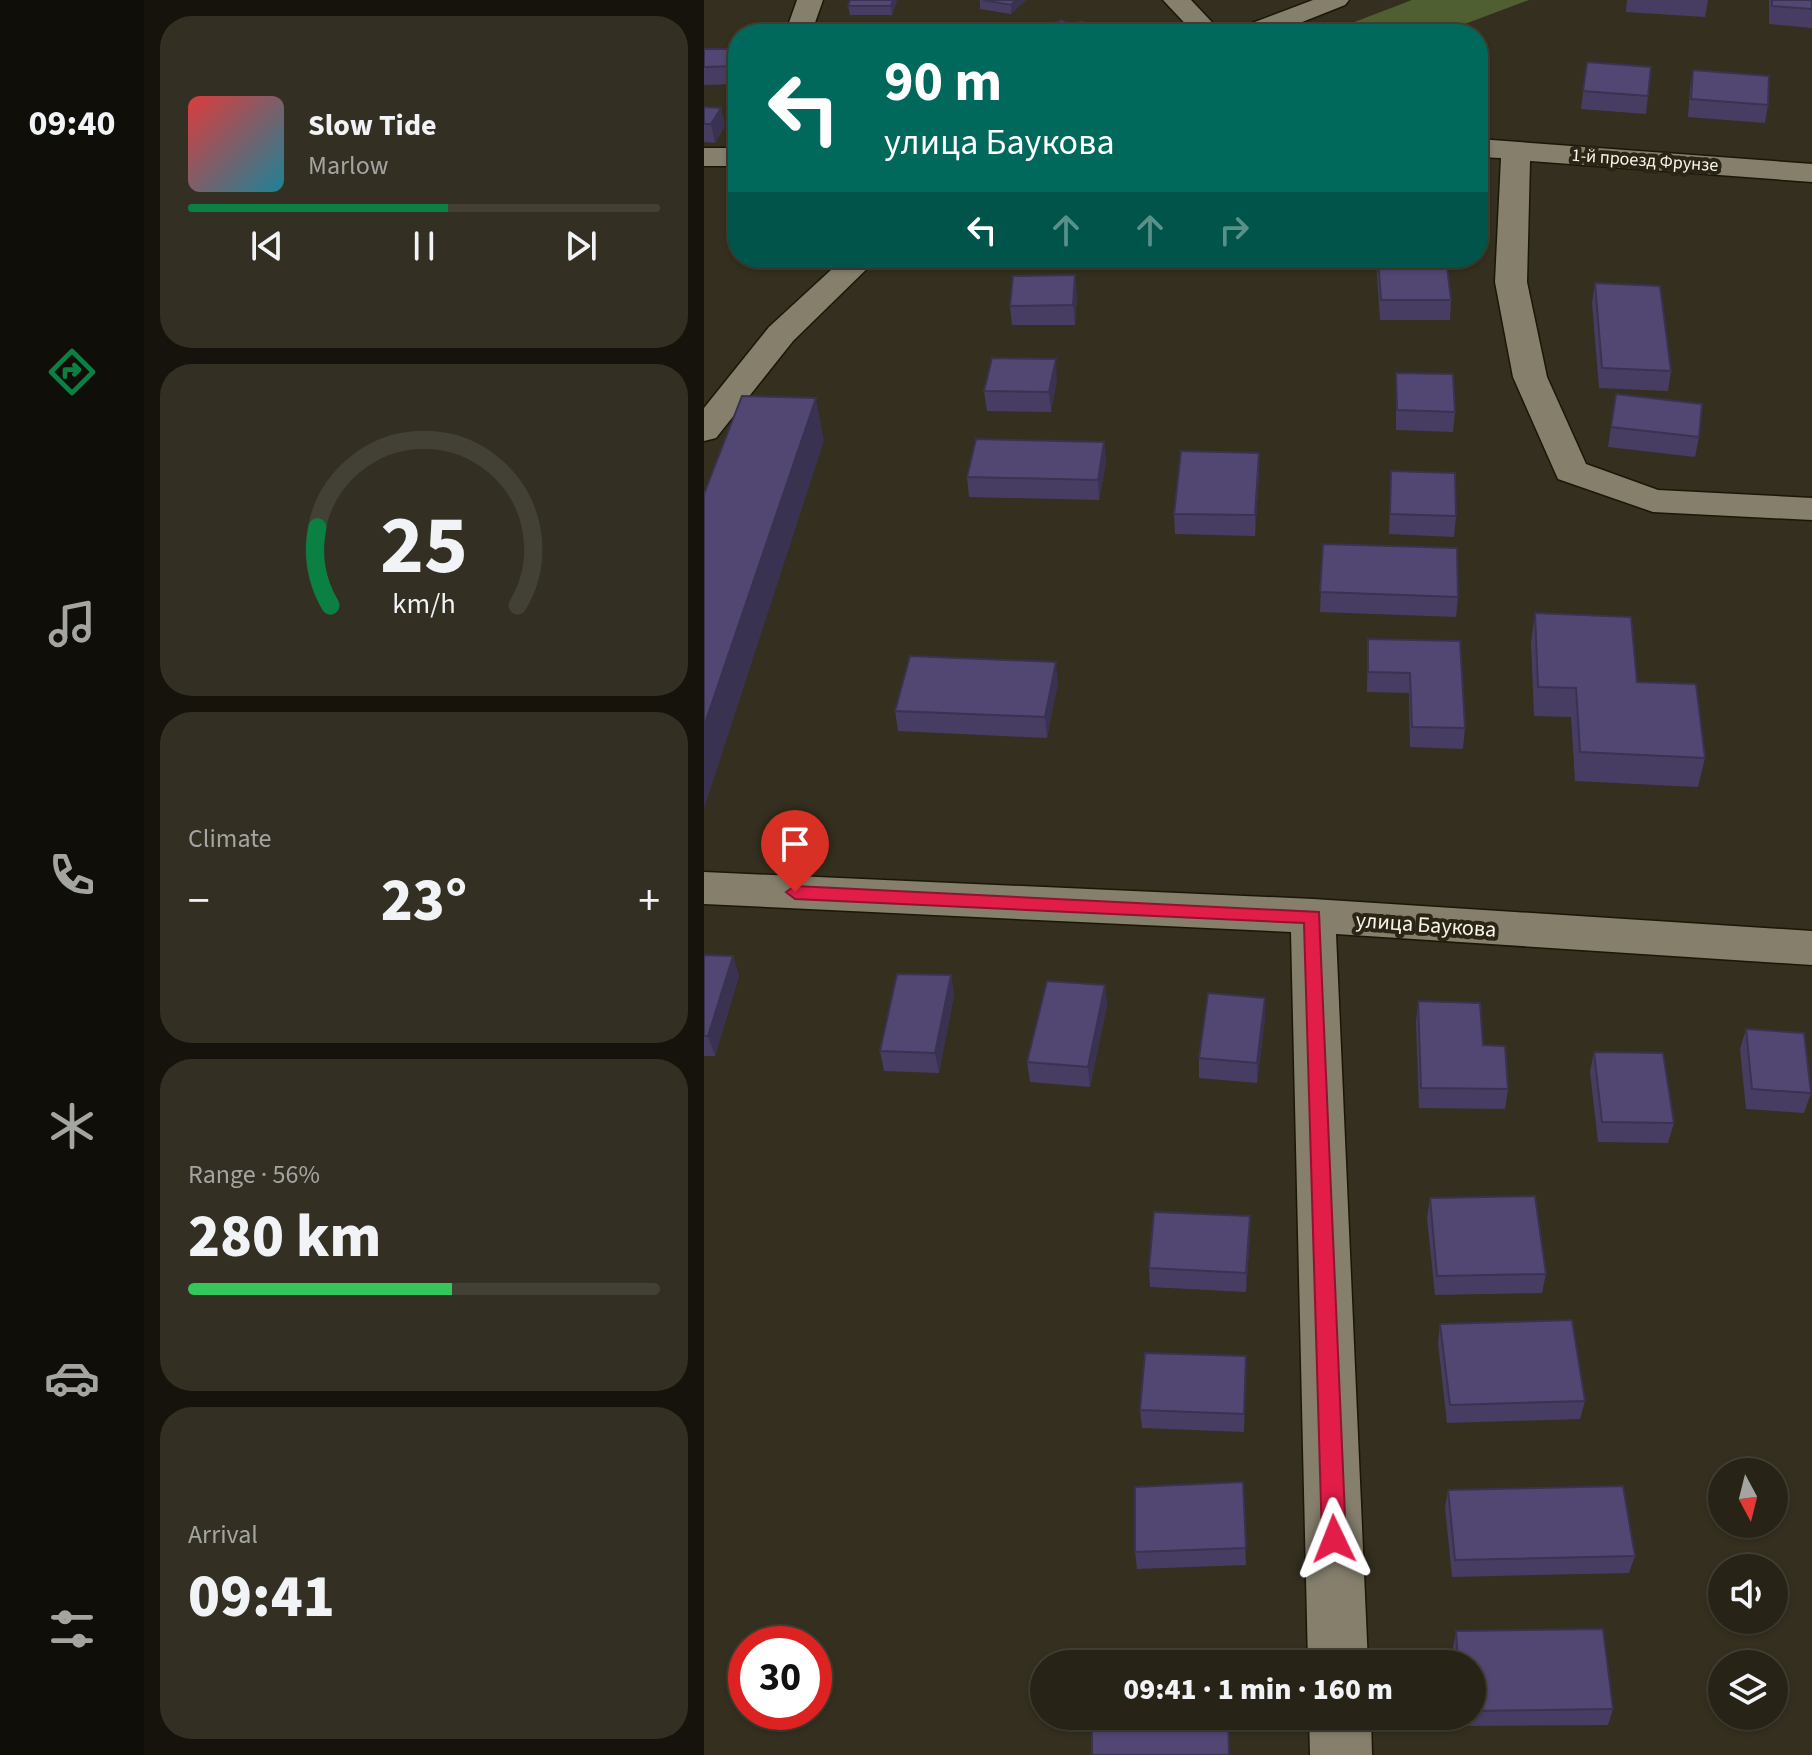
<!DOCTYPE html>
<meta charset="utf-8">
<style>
body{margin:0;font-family:"Source Sans 3",sans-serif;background:#332f23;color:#f1f3f6;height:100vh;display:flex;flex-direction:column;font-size:30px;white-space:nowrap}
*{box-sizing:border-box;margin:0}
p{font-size:26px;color:#a4a4a1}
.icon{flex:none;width:44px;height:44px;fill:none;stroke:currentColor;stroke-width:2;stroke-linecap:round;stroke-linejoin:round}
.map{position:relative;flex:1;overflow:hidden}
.side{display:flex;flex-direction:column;gap:16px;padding:16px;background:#15130c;width:560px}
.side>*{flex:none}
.top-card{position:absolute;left:24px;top:24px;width:760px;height:244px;border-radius:32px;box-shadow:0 2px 6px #0004,0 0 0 2px #434035;background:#00695c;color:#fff;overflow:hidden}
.needle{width:52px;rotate:173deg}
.tools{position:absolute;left:1004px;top:1458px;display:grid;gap:16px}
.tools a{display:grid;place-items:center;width:80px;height:80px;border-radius:50%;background:#272316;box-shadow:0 2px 6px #0004,0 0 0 2px #434035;font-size:40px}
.speed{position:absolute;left:24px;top:1626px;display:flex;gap:16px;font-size:40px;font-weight:700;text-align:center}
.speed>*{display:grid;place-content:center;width:104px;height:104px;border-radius:50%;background:#272316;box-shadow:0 2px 6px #0004,0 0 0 2px #434035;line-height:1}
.speed .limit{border:12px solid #d22;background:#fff;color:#111}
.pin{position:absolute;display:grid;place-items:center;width:68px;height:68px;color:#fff;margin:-82px -34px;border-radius:50% 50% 50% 0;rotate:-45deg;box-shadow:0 0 8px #0007}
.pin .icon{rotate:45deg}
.me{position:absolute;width:88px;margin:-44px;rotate:358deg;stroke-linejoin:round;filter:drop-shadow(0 0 6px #0008)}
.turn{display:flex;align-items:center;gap:28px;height:168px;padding:0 24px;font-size:36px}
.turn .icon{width:104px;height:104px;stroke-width:2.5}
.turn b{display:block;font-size:56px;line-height:68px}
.lanes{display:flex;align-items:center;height:76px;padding:0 24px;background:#0003;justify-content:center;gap:40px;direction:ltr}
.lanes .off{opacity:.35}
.big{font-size:60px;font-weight:800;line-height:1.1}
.side .tile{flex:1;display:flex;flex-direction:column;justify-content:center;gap:12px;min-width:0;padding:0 28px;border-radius:32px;background:#332f23}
.side .dial{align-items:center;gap:0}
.dial svg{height:208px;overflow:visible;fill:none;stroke:#434035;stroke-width:7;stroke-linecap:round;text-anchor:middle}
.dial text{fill:#f1f3f6;stroke:none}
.song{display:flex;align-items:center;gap:24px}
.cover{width:96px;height:96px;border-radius:12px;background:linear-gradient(135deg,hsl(0 70% 55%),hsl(190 70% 35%))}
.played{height:8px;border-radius:4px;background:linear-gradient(90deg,#0b8043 55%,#434035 55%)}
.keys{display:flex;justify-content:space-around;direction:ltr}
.heat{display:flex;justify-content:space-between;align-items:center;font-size:44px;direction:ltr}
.charge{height:12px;border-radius:6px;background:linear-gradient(90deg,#34c759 56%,#434035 0)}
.trip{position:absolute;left:326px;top:1650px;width:456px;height:80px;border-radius:40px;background:#272316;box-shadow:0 2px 6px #0004,0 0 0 2px #434035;font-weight:800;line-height:80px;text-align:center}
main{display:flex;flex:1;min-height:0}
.tab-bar{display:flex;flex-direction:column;width:144px;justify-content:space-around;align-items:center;background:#100e09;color:#a4a4a1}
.tab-bar .icon{width:56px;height:56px}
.tab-bar .active{color:#0b8043}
.tab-bar b{font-size:36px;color:#f1f3f6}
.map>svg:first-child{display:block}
.forest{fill:#4f5f31}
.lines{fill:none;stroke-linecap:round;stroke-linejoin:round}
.minor-casing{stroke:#1b1707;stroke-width:3}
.minor{fill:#857f6c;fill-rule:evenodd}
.wall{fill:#473d63}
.shaded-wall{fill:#393250}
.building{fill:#524773;stroke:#393250;stroke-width:2}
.route{fill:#e11d48;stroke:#92132f;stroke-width:2}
.labels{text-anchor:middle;stroke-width:8;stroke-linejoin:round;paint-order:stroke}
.far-street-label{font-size:18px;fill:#f7f4ea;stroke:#2a2515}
.street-label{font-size:22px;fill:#f7f4ea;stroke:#2a2515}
</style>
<main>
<nav class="tab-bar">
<b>09:40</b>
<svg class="icon active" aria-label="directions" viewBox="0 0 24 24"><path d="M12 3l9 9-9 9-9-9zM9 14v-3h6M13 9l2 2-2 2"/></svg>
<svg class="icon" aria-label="music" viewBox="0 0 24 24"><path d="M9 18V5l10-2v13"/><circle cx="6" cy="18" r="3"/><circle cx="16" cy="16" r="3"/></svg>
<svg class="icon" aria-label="phone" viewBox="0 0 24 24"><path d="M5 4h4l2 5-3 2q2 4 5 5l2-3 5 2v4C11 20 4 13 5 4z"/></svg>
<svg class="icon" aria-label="climate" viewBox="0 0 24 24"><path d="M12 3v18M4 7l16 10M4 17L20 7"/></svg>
<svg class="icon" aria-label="car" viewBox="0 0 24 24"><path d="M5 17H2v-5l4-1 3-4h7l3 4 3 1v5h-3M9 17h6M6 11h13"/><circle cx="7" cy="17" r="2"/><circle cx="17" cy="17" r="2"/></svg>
<svg class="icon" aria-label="filters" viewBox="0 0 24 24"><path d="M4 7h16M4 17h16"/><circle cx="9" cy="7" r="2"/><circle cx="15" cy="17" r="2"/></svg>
</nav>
<section class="side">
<div class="tile">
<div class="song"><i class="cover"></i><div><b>Slow Tide</b><p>Marlow</p></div></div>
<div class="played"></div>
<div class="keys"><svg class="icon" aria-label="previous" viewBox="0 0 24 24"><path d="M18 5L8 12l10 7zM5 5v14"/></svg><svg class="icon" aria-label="pause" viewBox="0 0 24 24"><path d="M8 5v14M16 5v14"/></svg><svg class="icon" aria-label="next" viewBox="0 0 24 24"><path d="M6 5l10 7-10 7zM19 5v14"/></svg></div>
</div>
<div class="tile dial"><svg viewBox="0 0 100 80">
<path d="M14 69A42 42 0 1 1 86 69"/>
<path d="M14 69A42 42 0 0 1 9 39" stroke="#0b8043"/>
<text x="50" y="56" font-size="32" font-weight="700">25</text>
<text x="50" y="72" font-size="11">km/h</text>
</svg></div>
<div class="tile"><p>Climate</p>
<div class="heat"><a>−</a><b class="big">23°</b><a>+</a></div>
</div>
<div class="tile"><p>Range · 56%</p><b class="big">280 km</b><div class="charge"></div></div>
<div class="tile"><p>Arrival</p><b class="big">09:41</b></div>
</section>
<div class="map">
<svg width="1108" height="1755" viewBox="0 0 1108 1755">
<rect width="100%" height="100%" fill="#342f1e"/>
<path class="forest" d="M708,0h117l-91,34h-115z"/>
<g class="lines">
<g class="minor-casing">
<path id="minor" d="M93,0h26l-12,34h-26z
M459,0h28l32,34h-28z
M609,0h36l-4,5 -73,29h-37l4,-6z
M774,139l334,25v18l-282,-21 -3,121 20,95 39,87 72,26 154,8v22l-159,-8 -95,-33 -45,-102 -18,-95 6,-124 -23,-1z
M0,148h34v18h-34z
M140,258h34l-85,83 -77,97 -12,3v-33l65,-81z
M0,872l609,27 499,32v34l-476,-31 32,730h-60l-17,-732 -587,-28z
M605,1716h62l1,39h-62z"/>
</g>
<use href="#minor" class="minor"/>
</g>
<path class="wall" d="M146,0h47l-5,15h-42l-2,-9z
M276,0h46l-15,14 -31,-5z
M923,0h81l-3,17 -79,-5z
M1065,0h43v28l-43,-4z
M0,49h34v35l-34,1z
M883,62l61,34 -2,18 -65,-5z
M989,70l75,35 -3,18 -77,-6 2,-29z
M0,107l17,1 4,18 -10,17 -11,-1z
M397,258h62l-9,11z
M672,258h70l5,42 -1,20h-70z
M891,283l76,88 -3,20 -69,-3 -7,-85z
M373,294l-2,31h-63l-2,-19z
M692,373l59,39 -2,20 -57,-2z
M353,379l-6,33 -64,-1 -3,-20z
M912,394l83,43 -4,20 -87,-10z
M400,442l2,20 -7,38 -130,-3 -2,-20z
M687,471l65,45 -2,21 -65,-3z
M555,473l-4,63 -80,-2 -1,-20z
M619,544l135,53 -2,20 -136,-5z
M831,613l170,145 -7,29 -123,-6 -4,-64 -37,-1 -3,-74z
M664,639l92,2 5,87 -2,21 -53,-2 -1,-54 -42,-1z
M354,682l-11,56 -149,-7 -3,-20z
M0,955l29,1 6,20 -24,80h-11z
M247,975l3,20 -15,78 -55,-2 -4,-20z
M401,985l2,20 -17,82 -60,-5 -3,-20z
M714,1001l65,44 25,44 -3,20 -86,-1 -3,-86z
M561,1018l-8,65 -58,-5v-20z
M1042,1029l65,64 -7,20 -58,-4 -6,-60z
M890,1052l80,71 -6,20 -70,-1 -8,-70z
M726,1198l116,76 -4,19 -107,2 -8,-77z
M546,1235l-4,57 -96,-5 -1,-19z
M736,1324l145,77 -5,18 -133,4 -9,-80z
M542,1356l-2,76 -102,-4 -2,-18z
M539,1482l3,83 -109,4 -2,-17z
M744,1490l187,66 -6,17 -177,4 -7,-70z
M752,1631l157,78 -5,16 -149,1 -1,-10h14v-52h-18l-1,-16z"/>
<path class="shaded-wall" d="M189,0h4l-5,15 -1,-9z
M312,0h10l-15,14v-9z
M17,108l4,18 -10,17 -4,-19z
M449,258h10l-9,11z
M371,275l2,19 -2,31 -2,-20z
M352,359l1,20 -6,33 -2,-20z
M112,398l8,43 -120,368v-83z
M400,442l2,20 -7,38 -1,-20z
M555,453v20l-4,63v-21z
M352,662l2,20 -11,56 -2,-21z
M29,956l6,20 -24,80 -7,-20z
M247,975l3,20 -15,78 -4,-20z
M401,985l2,20 -17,82 -2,-20z
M561,998v20l-8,65v-20z
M546,1216v19l-4,57v-19z
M542,1356v19l-2,57v-18z"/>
<path class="building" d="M146,0h43l-2,6h-43z
M279,0h33l-5,5z
M1068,0h40v9l-40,-3z
M358,20l8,5 12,-4 19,10 -9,3h-48l-9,-5z
M0,49h34v17l-34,1z
M883,62l64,5 -3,29 -65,-5z
M989,70l76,6 -1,29 -77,-6z
M0,107l17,1 -10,16h-7z
M674,258h68l5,42h-70z
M371,275l-2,30 -63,1 3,-30z
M891,283l65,3 11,85 -69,-3z
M288,358l64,1 -7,33 -65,-1z
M692,373l57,1 2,38 -58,-2z
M912,394l86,10 -3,33 -88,-10z
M38,396l74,2 -112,328v-232z
M272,439l128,3 -6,38 -131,-3z
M477,451l78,2 -4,62 -81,-1z
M687,471l64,2 1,43 -66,-2z
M619,544l134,4 1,49 -138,-5z
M831,613l96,4 6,65 59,2 9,74 -125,-6 -4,-64 -38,-1z
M664,639l92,2 5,87 -53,-1 -2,-54 -42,-1z
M206,656l146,6 -11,55 -150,-6z
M0,955l29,1 -25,80h-4z
M193,974l54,1 -16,78 -55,-2z
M343,981l58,4 -17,82 -61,-5z
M504,993l57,5 -8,65 -58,-5z
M714,1001l62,2 3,42 22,1 3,43 -87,-1z
M1042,1029l58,4 7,60 -59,-4z
M890,1052l69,1 11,70 -72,-1z
M831,1196l11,78 -109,2 -7,-78z
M450,1212l96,4 -4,57 -97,-5z
M868,1320l13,81 -135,4 -10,-81z
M441,1353l101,3 -2,58 -104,-4z
M539,1482l3,66 -111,4v-65z
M919,1486l12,70 -180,4 -7,-70z
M899,1629l10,80 -141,2v-47h-14l-2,-33z
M388,1716h136l1,39h-137z"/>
<path class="route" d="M91,886l524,26 27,627 -4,9 -8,3 -9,-3 -3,-9 -18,-616 -509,-24 -9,-7z"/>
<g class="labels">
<g class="far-street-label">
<text transform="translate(941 160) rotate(4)" y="6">1-й проезд Фрунзе</text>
</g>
<g class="street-label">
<text transform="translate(722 924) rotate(4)" y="8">улица Баукова</text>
</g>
</g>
</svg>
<div class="tools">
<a><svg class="needle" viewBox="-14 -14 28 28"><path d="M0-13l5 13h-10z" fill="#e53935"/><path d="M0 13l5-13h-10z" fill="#a4a4a1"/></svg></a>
<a><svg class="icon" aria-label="sound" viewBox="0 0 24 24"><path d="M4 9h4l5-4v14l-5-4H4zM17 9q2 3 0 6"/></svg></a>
<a><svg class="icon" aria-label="layers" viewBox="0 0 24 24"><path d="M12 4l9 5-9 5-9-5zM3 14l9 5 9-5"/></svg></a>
</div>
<div class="speed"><div class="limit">30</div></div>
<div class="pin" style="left:91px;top:892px;background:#d93025"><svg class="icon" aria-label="arrive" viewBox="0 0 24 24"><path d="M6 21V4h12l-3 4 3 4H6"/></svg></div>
<svg class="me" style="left:630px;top:1539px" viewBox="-20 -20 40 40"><path d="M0-17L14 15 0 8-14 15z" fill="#e11d48" stroke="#fff" stroke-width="4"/></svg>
<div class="trip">09:41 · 1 min · 160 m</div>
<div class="top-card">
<div class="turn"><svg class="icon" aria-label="left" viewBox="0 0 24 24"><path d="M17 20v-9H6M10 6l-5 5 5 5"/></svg><div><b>90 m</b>улица Баукова</div></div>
<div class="lanes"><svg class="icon" aria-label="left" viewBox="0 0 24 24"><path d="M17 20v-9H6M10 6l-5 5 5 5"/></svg><svg class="icon off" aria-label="ahead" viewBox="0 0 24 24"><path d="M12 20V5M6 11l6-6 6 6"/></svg><svg class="icon off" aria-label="ahead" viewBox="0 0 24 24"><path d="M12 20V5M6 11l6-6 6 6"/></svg><svg class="icon off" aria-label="right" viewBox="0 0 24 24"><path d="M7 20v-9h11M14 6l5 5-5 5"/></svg></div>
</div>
</div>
</main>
